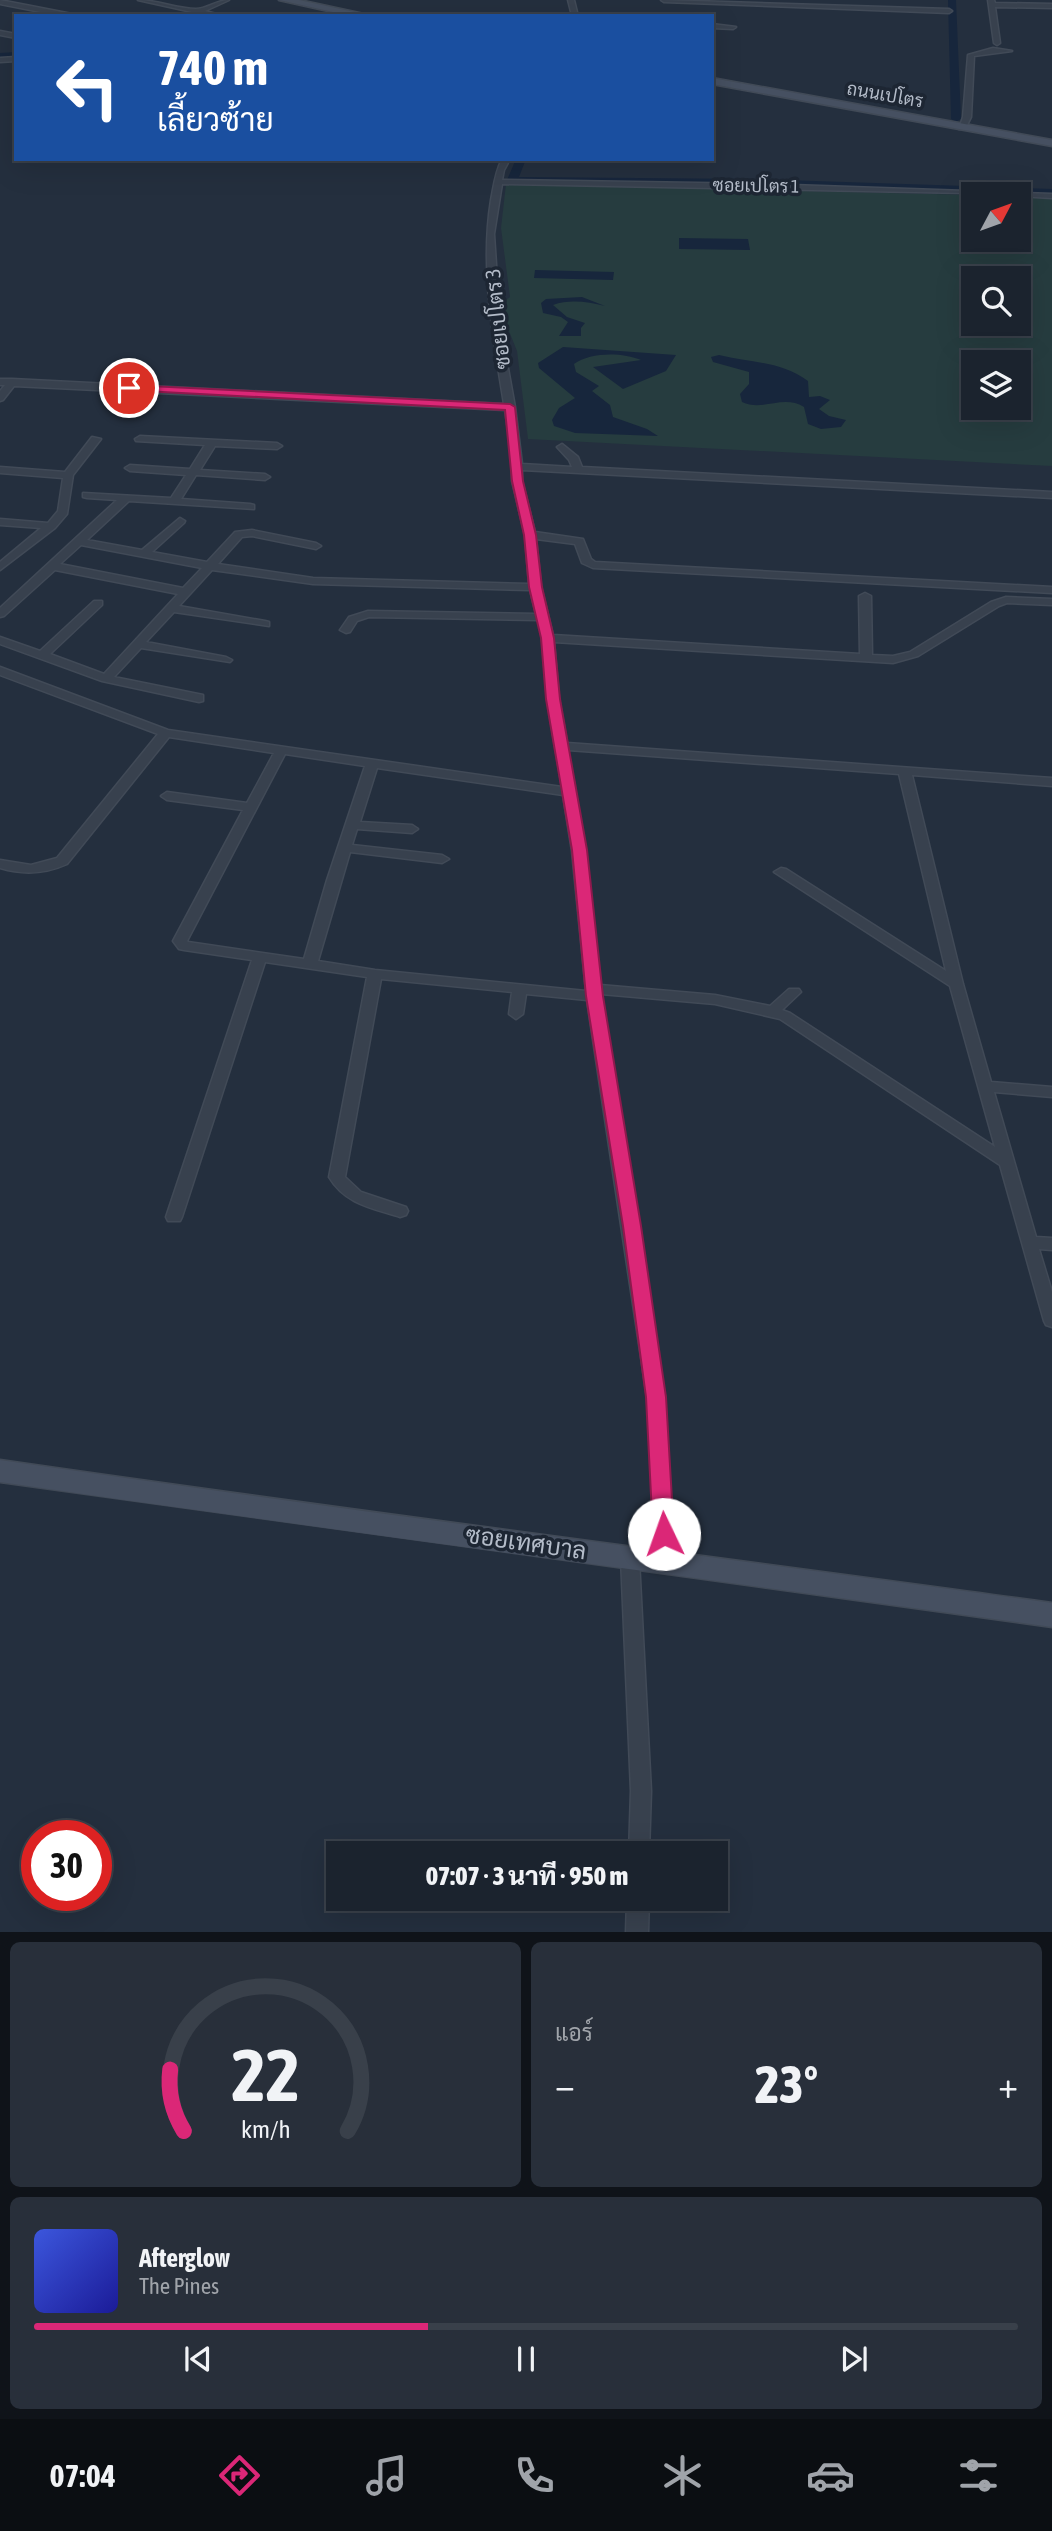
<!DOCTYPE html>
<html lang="th">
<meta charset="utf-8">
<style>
body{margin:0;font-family:"Asap Condensed",Sarabun,sans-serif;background:#282f3a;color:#f1f3f6;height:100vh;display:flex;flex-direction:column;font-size:26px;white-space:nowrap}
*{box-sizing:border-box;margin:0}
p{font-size:23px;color:#a0a4aa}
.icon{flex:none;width:38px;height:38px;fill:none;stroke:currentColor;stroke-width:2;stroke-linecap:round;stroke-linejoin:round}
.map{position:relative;height:1932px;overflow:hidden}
.drawer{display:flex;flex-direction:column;gap:10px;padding:10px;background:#0f1319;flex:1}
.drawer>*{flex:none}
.banner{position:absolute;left:14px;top:14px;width:700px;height:147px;border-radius:0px;box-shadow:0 7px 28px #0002,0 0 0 2px #39404a;background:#1a4fa0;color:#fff;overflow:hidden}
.needle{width:46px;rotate:49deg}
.controls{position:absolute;left:961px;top:182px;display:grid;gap:14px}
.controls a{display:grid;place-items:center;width:70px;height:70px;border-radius:0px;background:#1b232e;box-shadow:0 7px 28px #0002,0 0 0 2px #39404a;font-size:35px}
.speed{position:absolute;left:21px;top:1820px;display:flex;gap:14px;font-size:35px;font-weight:700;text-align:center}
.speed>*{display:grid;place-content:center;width:91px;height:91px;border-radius:50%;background:#1b232e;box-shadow:0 7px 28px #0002,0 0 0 2px #39404a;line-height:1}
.speed .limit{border:10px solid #d22;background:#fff;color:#111}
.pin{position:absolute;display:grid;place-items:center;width:60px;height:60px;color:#fff;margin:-30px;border:4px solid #fff;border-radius:50%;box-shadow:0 2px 7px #0007}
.me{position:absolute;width:77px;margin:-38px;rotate:357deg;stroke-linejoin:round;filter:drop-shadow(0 0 5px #0008)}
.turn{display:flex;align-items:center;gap:24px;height:147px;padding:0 28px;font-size:32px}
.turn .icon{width:91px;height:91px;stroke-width:2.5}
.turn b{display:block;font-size:49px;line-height:60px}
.big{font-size:52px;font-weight:800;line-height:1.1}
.drawer .tile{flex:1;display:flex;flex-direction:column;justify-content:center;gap:10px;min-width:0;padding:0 24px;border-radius:10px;background:#282f3a}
.drawer .dial{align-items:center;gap:0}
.dial svg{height:182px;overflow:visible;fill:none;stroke:#39404a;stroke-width:7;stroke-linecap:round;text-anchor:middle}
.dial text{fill:#f1f3f6;stroke:none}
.song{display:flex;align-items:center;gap:21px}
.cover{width:84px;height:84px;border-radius:10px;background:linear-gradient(135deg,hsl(230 70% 55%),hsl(240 70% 35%))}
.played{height:7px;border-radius:4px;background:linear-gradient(90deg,#db2777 40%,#39404a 40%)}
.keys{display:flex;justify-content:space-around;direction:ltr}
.heat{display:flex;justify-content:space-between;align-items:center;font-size:38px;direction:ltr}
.drawer .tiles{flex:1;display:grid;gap:10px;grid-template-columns:1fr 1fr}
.tile:last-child{grid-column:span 2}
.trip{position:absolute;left:326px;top:1841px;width:402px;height:70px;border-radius:0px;background:#1b232e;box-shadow:0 7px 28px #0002,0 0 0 2px #39404a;font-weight:800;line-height:70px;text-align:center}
.dock{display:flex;height:112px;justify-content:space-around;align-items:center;background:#0b0e12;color:#a0a4aa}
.dock .icon{width:49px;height:49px}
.dock .on{color:#db2777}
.dock b{font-size:32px;color:#f1f3f6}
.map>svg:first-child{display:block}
.green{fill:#263c3f;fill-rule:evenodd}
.water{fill:#17263c}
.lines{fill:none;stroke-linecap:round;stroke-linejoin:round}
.canal{fill:#17263c;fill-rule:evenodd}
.street-casing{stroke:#414a57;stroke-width:3}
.secondary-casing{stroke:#414a57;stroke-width:3}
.street{fill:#38414e;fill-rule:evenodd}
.secondary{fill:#465061;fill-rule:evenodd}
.route{fill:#db2777;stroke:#8e194d;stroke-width:2}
.labels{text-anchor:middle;stroke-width:7;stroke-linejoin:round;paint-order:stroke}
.far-street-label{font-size:18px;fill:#b4bcc9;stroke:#1d2633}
.street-label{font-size:21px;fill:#b4bcc9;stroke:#1d2633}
.near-street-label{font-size:24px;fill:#b4bcc9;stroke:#1d2633}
</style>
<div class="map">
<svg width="1052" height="1933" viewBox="0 0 1052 1933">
<rect width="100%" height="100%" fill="#242f3e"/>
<path class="green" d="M506,184l467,11v45h45l1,-44 33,2v268l-524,-27 -11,-88 -14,-35v-14l7,-5 -9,-69zM973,278h45v46h-45zM973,362h45v46h-45z"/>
<path class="water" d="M679,238l69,1 2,11 -71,-1z
M535,270l79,2 -1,8 -79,-2z
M582,297l23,9c-17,-4 -35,-7 -52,-1l14,12 18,6 -4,5v8h-22l9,-14 -7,-5 -18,-4 -2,-10 5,-4z
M563,347l113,8 -10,16 -43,18 -30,-22 48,-7c-19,-8 -51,-8 -67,4l2,8 23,14 -7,5 18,14 3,12 34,12 11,7 -83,-3 -21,-7 -2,-6 7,-12 16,-10 -36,-30 -1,-5z
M719,355c32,8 62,6 89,26l1,16 11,-1 10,4 -11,9 10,7 17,4 -5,7 -20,2 -13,-5 -4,-17c-21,-13 -41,5 -62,-5l-2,-8 9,-10v-12l-36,-10 -2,-5z"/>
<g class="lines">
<path class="canal" d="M948,0h8l5,119 -5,3 -5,-3z
M16,52v6l-16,1v-6z
M516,159h10l-7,18 238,2 295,10v6l-295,-10 -245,-2 -5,-3z"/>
<g class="street-casing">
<path id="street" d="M0,0l72,14 3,2h-14l-61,-12z
M138,0c19,0 39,9 58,9 11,0 21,-9 33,-9l-24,11 19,5h-14z
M568,0h6l4,16h-6z
M661,0l288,9 3,2 -3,2 -285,-11z
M988,0h6l1,3 57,1v4l-57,-1 5,36 -3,2 -3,-2z
M712,24l24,3 -3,2 -21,-1z
M0,31l16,3v4l-16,-3z
M993,48l19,3 -38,5 -3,61 -6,12h-6l4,-12 5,-62z
M16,57v4l-16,1v-4z
M502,159h8l-6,11 -2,10 259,4 291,10v4l-34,-2v-2l-516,-10 -8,50 6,90 15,83 7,57 50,3 -3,-7 -12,-13 5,-3 16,13 4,10 470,25v6l-530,-28v11l13,51 48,7 8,20 4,3 457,25v6l-459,-25 -11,-5 -7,-19 -39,-5 5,48 12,48 307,19 -1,-58 6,-3 6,3 1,59 21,1 17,-4 81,-50 15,-5 46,2v6l-45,-2 -8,3 -81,50 -25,7 -339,-21 5,57 8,44 485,35v8l-140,-11 51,209 28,98 61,5v10l-58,-5 42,145 16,1v12l-13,-1 13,43v35l-6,-2 -2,-4 -44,-156 -220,-146 -65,-15 -114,-10 64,403 9,164 -2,5 -7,3 -7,-3 -2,-5 -9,-164 -60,-397 -61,-6 -3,20 -7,5 -7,-5 3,-22 -131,-13 -36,198 16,15 45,15 2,4 -2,4 -6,2c-28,-9 -55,-13 -71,-40l38,-200 -102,-15 -83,255 -2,4h-12l-2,-4 86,-257 -68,-10 -5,-1 -6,-8 70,-131 -76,-10 -6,-4 6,-4 80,11 27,-50 -105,-16 -102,127c-22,10 -44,11 -67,4v-8l31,5 26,-7 101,-124 -158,-59v-8l168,63 394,57 -15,-88 -5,-61 -4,-18 -169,-3 -12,4 -7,11 -4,1 -6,-3 9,-13 19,-6 168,3 -6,-24 -217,-6 -101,-14 -33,36 86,15 4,1v4l-95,-14 -28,30 80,15 6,3 -2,2 -89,-14 -27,29 89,18v6l-4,1 -97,-21 -102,-37v-7l40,14 54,-50h8v4l-52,49 54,20 74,-80 -123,-24 -51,46 -4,1v-9l117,-108 -30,-2 -4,-1v-4l88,5 15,-23 -56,-4 -5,-3 5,-3 60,4 15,-24 -69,-4 -1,-2 5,-3 137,7 5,3 -5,3 -62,-3 -15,24 65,4 5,3 -5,3 -69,-5 -15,24 69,5 4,1v4l-125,-8 -42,39 55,10 38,-32 5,3 -1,2 -32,29 55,10 28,-30 17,-2 64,13 5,3 -5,3 -64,-13 -10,1 -24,27 95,14 216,6 -4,-49 -13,-54v-26l-7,-45 -491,-24 -11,14 -3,1v-10l5,-6h-5v-6h12l492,25c-11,-68 -24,-136 -13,-204 3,-15 4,-27 11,-41zM81,545l121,23 -19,20 -123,-24zM568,750l331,24 47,197 -160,-102 -5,-1 -7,4 176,114 45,161 -205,-134 -8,-3 19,-18 -2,-3h-10l-19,17 -55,-11 -115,-10 -14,-134zM285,754l80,12 -38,114 -23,79 -116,-17 -1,-1zM377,768l186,27 9,56 14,140 -211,-21 -57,-9 32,-109 92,11 7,-4 -7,-4 -90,-10 5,-16 55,4 6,-4 -6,-4 -52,-3z
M92,437l9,2 -28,36 -6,39 -12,14 -55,42v-8l41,-34 -41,-3v-6l48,4 10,-12 5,-33 -63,-5v-6l65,5z
M630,1551l7,3 2,5 12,232 -2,62h-20l2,-62 -10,-232 2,-5z
M627,1899h22l-1,34h-22z"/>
</g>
<g class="secondary-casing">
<path id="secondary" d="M279,0h20l74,16h-22z
M712,78l340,62v6l-340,-62z
M0,1460c350,51 701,95 1052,143v24c-351,-49 -702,-94 -1052,-145z"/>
</g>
<use href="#street" class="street"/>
<use href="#secondary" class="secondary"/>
</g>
<path class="route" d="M129,385l381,19 5,3 8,74 13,54 6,52 12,51 6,61 27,151 16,146 38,230 25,171 8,137 -3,6 -7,2 -8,-2 -3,-6 -7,-137 -23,-171 -37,-230 -14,-146 -26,-151 -5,-61 -12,-51 -5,-52 -12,-54 -7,-71 -380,-20 -1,-2z"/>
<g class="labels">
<g class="far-street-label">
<text transform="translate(885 95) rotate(10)" y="6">ถนนเปโตร</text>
<text transform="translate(756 186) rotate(1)" y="6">ซอยเปโตร 1</text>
</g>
<g class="street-label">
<text transform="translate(498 319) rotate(-96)" y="7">ซอยเปโตร 3</text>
</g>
<g class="near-street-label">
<text transform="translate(526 1543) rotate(8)" y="8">ซอยเทศบาล</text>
</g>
</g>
</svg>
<div class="controls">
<a><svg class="needle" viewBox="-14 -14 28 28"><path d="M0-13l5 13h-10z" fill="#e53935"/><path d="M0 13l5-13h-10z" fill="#a0a4aa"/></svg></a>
<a><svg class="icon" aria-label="search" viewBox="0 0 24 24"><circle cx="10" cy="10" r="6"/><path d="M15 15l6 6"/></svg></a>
<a><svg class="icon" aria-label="layers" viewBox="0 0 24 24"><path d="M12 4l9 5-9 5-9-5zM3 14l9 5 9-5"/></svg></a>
</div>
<div class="speed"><div class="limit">30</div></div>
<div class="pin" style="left:129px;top:388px;background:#d93025"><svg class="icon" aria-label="arrive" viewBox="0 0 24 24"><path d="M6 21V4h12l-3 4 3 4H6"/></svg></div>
<svg class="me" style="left:664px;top:1534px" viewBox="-20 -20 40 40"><circle r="19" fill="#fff"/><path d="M0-13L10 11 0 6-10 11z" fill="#db2777"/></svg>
<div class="trip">07:07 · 3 นาที · 950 m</div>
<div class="banner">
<div class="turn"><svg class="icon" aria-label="left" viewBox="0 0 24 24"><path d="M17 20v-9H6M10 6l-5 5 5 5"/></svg><div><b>740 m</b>เลี้ยวซ้าย</div></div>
</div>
</div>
<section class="drawer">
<div class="tiles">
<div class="tile dial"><svg viewBox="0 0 100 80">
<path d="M14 69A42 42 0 1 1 86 69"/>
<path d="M14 69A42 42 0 0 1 8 42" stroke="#db2777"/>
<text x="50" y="56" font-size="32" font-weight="700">22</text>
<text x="50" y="72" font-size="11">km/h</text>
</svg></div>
<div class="tile"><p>แอร์</p>
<div class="heat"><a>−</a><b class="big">23°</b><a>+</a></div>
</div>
<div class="tile">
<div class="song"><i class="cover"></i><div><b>Afterglow</b><p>The Pines</p></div></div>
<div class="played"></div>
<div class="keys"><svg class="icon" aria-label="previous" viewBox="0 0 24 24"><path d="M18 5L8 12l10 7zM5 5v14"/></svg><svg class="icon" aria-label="pause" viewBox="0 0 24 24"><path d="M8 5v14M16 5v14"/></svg><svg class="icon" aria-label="next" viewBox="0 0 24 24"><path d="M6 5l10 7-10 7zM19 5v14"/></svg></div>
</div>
</div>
</section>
<nav class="dock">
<b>07:04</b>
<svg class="icon on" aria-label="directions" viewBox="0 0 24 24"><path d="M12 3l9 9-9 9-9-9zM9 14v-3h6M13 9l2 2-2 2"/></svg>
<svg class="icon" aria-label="music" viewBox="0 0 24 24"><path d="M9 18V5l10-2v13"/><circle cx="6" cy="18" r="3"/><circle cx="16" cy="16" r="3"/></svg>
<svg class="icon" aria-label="phone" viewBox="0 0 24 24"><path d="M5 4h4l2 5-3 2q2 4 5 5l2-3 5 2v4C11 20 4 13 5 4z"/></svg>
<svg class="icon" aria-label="climate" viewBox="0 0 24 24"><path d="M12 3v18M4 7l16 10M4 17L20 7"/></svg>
<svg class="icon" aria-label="car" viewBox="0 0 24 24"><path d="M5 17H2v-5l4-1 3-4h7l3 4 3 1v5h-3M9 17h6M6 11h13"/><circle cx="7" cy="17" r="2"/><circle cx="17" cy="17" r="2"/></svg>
<svg class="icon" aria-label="filters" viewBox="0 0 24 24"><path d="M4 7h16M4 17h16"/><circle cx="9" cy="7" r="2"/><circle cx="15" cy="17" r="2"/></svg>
</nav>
